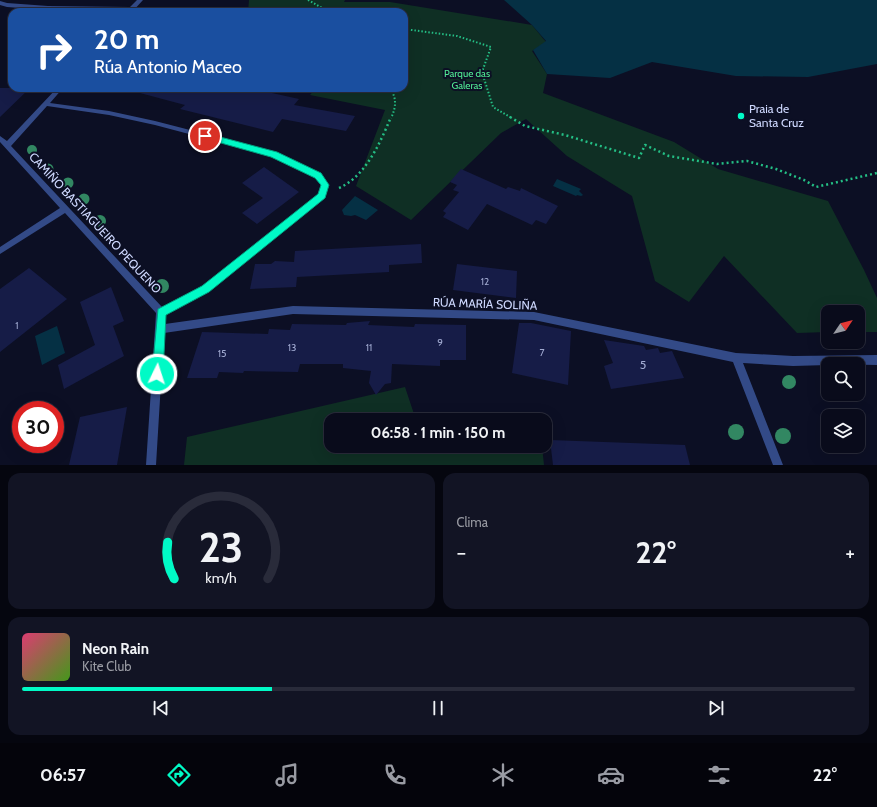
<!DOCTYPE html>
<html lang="es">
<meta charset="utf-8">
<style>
body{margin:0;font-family:Cabin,sans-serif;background:#121424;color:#f1f3f6;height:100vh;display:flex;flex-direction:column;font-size:15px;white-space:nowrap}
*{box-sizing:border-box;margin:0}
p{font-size:13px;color:#999ba3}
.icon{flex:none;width:22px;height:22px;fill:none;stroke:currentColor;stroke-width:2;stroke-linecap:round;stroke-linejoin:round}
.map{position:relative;height:465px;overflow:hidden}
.side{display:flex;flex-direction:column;gap:8px;padding:8px;background:#05060f;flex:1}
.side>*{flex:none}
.hud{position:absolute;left:8px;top:8px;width:400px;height:84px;border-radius:12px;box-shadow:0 4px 16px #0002,0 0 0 1px #292b3a;background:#1a4fa0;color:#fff;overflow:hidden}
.needle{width:26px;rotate:55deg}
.buttons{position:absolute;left:821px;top:305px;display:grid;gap:8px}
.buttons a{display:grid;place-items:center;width:44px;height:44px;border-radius:8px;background:#090b1b;box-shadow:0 4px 16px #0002,0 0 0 1px #292b3a;font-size:20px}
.speed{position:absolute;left:12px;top:401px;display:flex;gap:8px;font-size:20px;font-weight:700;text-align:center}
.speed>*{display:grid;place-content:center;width:52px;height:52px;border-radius:50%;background:#090b1b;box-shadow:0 4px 16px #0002,0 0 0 1px #292b3a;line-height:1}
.speed .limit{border:6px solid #d22;background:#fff;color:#111}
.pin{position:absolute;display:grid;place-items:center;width:34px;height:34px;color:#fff;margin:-17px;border:2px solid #fff;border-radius:50%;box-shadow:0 1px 4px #0007}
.me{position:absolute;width:44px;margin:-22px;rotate:4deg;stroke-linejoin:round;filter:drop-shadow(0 0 3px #0008)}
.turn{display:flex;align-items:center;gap:14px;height:84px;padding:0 20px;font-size:18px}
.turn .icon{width:52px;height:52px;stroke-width:2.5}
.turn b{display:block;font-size:28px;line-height:34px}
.big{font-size:30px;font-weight:800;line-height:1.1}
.side .widget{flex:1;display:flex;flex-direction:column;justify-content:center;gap:6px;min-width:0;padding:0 14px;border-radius:12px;background:#121424}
.side .dial{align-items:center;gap:0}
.dial svg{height:104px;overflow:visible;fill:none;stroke:#292b3a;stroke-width:7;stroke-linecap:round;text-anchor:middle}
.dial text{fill:#f1f3f6;stroke:none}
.song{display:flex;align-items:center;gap:12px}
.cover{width:48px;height:48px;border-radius:6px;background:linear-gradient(135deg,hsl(340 70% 55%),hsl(100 70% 35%))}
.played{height:4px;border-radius:2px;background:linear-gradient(90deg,#00fac6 30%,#292b3a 30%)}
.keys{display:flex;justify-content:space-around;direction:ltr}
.heat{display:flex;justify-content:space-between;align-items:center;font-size:22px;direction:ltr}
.side .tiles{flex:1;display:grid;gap:8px;grid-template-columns:1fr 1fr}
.widget:last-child{grid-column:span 2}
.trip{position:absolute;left:324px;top:413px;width:228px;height:40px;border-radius:12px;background:#090b1b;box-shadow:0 4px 16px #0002,0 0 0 1px #292b3a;font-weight:800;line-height:40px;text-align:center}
.menu{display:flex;height:64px;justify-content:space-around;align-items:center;background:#04040b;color:#999ba3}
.menu .icon{width:28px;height:28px}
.menu .current{color:#00fac6}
.menu b{font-size:18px;color:#f1f3f6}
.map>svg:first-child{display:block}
.green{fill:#0f2f24}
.water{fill:#053044}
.building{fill:#161c47}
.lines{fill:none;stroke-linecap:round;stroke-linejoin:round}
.path-far1{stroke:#24bf85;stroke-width:2;stroke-dasharray:1.5 2;stroke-linecap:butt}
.path{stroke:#24bf85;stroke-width:2.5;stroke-dasharray:2 3;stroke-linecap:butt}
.street{fill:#334a87;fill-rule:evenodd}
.tree{fill:#328762}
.route{fill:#00fac6;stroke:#00a281}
.poi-dot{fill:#00fac6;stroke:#0c0f24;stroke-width:1.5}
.labels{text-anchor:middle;stroke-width:4;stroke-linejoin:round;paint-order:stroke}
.far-park-label{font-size:10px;fill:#51ea94;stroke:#0c0f24}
.number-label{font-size:10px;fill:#a1aad1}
.poi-label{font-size:12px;fill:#cfd9ff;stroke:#0c0f24;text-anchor:start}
.street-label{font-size:12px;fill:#cfd9ff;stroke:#0c0f24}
.near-number-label{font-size:12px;fill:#a1aad1}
</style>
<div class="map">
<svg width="877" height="465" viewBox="0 0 877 465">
<rect width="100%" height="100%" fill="#0c0f24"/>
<path class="green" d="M249,0h96l-1,2h46l142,23 14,17 -14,9 15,23 -4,19 131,49 44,27 110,32 36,69 13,28v34h-19v-20h-30v20l-31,1 -73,-77 -35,46 -34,-21 -23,-85 -65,-40 -41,-37 -25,14 -90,87 -55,-34 29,-76 -75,-15 6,-7h88v-76h-156z
M405,387l11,33h-85v26h211l2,19h-360l3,-28z"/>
<path class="water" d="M504,0h373v64l-69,13 -72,-1 -84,-14 -42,16 -63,-4 -14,-24 13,-9 -14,-16z
M557,179l24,10 -2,2 4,4 -2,1 -4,-1 -1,1 -23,-10z
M355,196l23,14 -12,10 -11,-5 -4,1 -7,-1 -2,-5z
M57,326l8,27 -23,12 -7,-29z"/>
<path class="building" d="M0,88h30l-30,29z
M141,88h109l49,11 -5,6 61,11 -9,15 -64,-12 -9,13 -93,-23 5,-4 -45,-12z
M264,167l35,25 -42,32 -15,-11 21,-15 -21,-15z
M461,169l45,20 2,-2 12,4 1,-3 37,18 -12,18 -10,-4 -4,5 -45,-21 -19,26 -25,-13 3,-4 -3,-2 16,-19 -6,-2 4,-5 -7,-3z
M421,244l1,19 -33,2v7l-92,5 -1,10 -46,2 5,-25h16l4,-3 19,1 1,-11z
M457,264l60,7 -1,27 -63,-8z
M29,268l38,31 -67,53v-63z
M111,287l13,34 -11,5 11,30 -60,33 -6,-24 37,-20 -15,-43z
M370,321l-2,4 46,2 1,-3 51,1v35h-26v6l-48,-2 -1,19 -6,1 -9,11 -7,-12 2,-12 -28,-3v-4h-43l-2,8 -54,-1 -1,2 -24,-1 -2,6h-30l15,-46 66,2 1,-5 21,1 2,-6 54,1 1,-2z
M519,323h12l40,8 -3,54 -56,-12z
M604,340l40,6 2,4 12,-2 2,5 12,-2 12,27 -73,11 -7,-23 9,-3z
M127,407l-10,58h-48l11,-48z
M550,440l135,5 5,20h-137z"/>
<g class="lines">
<path class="path-far1" d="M308,0l21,12
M404,29l53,7 34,11 -9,25 11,35 19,11
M390,88c7,10 6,20 1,30"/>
<path class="path" d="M510,117l15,9 40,9 74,23 6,-13 24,11 48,8 30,-3 29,8 28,11 12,7 61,-14
M339,188c27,-12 41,-45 52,-71"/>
<path class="street" d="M137,0h6l-11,12h-6l1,-1 -79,-1 -41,-3 -7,-2v-4l7,2 41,3 82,1z
M57,88h6l-13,15 59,8 46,10 121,31 45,22 8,11 -4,13 -117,94 -43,22v10l128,-18 241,6 202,41 57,3 84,-1v10l-49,-1v1l-35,1 -50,-3 40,102h-10l-40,-103 -199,-42 -241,-6 -129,19 -8,132h-10l10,-152 -91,-100 -65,41v-7l60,-39 -60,-66v-6l7,5zM47,106l62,9 46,10 117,31 43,22 6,7 -2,10 -117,91 -40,21 -151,-161z"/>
</g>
<g class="tree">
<circle cx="32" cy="150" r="5"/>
<circle cx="48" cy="169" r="5.5"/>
<circle cx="68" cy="183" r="5.5"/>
<circle cx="84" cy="199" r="5.5"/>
<circle cx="100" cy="221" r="6"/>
<circle cx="162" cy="286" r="7"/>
<circle cx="789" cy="382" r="7"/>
<circle cx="736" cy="432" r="8"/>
<circle cx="783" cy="436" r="8"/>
</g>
<path class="route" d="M205,133l72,19 44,21 8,12 -4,13 -116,94 -43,23 -3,59 -2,4 -4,2 -4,-2 -1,-4 6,-65 44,-23 116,-92 3,-9 -6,-7 -44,-21 -68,-19v-4z"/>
<circle class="poi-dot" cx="741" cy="116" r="4"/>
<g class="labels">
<g class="far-park-label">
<text x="467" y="77">Parque das<tspan x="467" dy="12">Galeras</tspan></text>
</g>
<g class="number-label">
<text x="485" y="285">12</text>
<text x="17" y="329">1</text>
<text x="440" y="346">9</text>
<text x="292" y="351">13</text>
<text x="369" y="351">11</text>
<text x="542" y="356">7</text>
<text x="222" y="357">15</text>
</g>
<g class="poi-label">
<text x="749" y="113">Praia de<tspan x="749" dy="14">Santa Cruz</tspan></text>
</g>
<g class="street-label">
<text transform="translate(95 223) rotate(47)" y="4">CAMIÑO BASTIAGUEIRO PEQUENO</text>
<text transform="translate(485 304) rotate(2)" y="4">RÚA MARÍA SOLIÑA</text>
</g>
<g class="near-number-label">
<text x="643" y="369">5</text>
</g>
</g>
</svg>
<div class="buttons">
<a><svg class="needle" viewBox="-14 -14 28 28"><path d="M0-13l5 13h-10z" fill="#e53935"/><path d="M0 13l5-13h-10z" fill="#999ba3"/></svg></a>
<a><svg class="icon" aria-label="search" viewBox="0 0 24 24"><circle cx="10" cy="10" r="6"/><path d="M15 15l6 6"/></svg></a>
<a><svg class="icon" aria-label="layers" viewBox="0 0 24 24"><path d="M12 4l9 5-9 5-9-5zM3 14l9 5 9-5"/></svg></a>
</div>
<div class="speed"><div class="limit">30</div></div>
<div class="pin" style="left:205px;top:136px;background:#d93025"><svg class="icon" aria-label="arrive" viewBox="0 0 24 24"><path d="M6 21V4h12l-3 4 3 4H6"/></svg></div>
<svg class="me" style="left:157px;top:374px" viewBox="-20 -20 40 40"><circle r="17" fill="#00fac6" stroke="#fff" stroke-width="3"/><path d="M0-11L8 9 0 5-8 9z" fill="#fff"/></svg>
<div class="trip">06:58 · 1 min · 150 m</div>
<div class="hud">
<div class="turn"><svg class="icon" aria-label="right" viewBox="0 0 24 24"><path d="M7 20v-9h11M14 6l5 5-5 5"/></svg><div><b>20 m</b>Rúa Antonio Maceo</div></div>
</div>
</div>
<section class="side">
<div class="tiles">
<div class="widget dial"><svg viewBox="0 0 100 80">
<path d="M14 69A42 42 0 1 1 86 69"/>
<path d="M14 69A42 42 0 0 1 9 41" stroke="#00fac6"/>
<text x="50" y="56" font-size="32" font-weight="700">23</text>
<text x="50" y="72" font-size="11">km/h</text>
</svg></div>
<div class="widget"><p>Clima</p>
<div class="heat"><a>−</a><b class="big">22°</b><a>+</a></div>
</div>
<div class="widget">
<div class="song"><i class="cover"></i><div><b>Neon Rain</b><p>Kite Club</p></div></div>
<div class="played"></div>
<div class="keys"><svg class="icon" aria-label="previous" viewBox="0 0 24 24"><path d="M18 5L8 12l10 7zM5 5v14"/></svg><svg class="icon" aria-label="pause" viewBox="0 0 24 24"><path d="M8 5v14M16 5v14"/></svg><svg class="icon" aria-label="next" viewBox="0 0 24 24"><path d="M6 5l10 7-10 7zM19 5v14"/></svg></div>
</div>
</div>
</section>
<nav class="menu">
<b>06:57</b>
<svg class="icon current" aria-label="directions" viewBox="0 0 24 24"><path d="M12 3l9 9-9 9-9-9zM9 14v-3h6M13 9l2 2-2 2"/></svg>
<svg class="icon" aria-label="music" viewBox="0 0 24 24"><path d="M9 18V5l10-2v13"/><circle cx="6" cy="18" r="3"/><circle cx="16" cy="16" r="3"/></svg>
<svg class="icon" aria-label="phone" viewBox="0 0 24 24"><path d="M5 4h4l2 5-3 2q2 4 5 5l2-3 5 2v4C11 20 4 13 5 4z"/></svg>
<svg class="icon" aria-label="climate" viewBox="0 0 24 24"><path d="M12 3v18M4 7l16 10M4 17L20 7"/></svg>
<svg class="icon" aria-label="car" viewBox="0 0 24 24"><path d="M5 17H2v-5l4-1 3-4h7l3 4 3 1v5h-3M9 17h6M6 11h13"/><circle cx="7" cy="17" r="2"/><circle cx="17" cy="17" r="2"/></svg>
<svg class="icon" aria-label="filters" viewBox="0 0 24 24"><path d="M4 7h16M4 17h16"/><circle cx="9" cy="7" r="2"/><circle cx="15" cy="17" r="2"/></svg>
<b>22°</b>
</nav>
